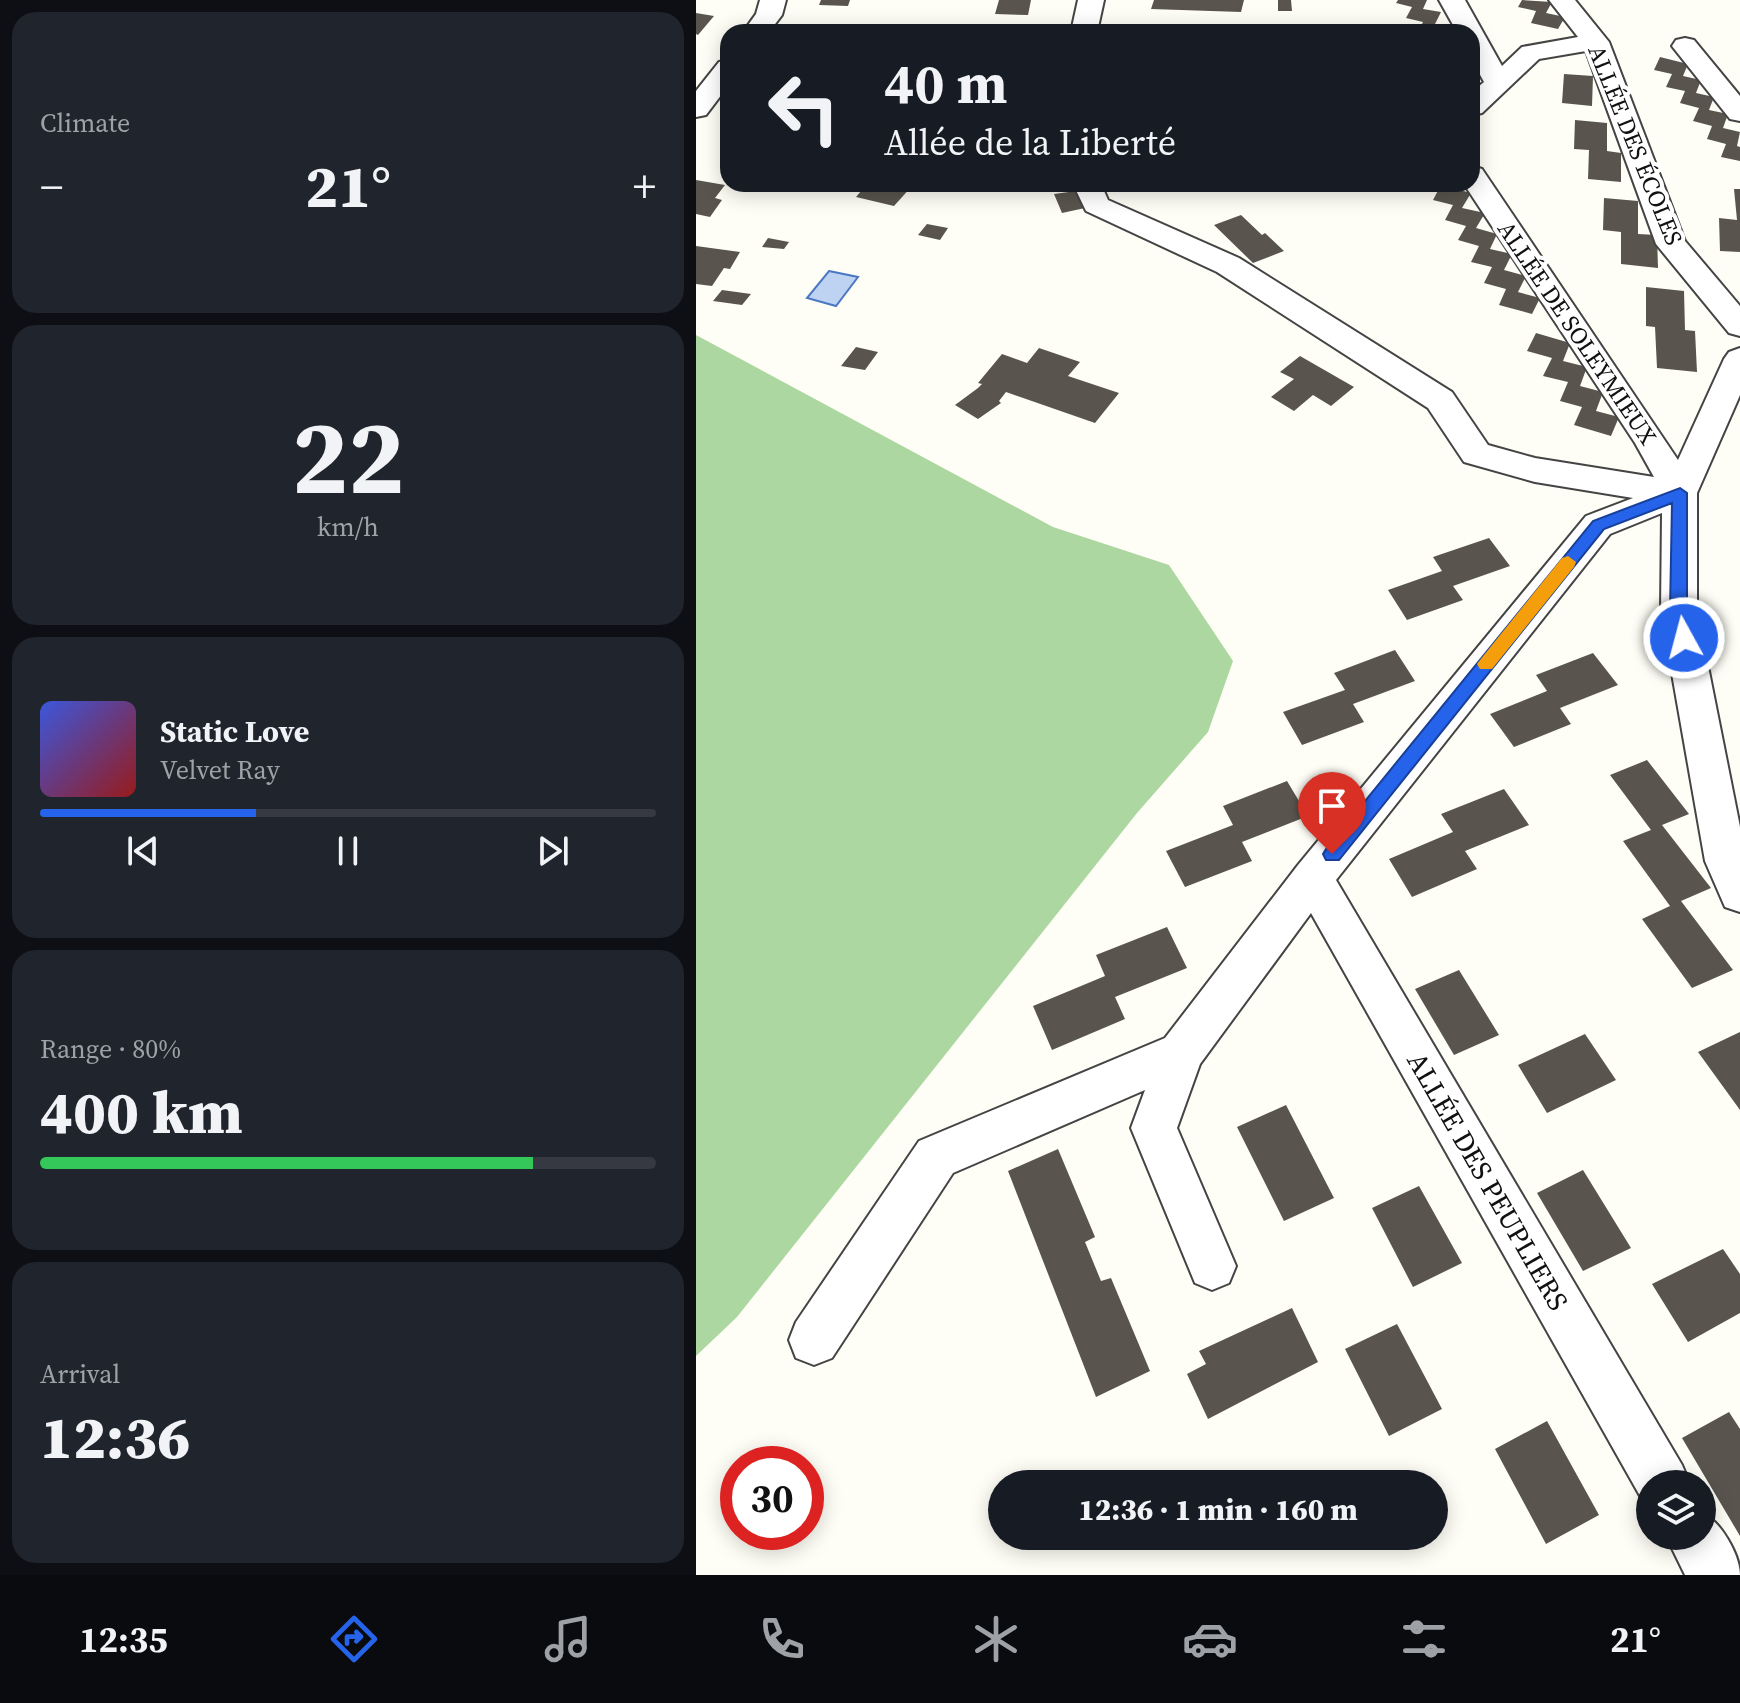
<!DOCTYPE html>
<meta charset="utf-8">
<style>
body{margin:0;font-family:"Source Serif 4",serif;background:#20242c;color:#f1f3f6;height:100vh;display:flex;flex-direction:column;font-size:30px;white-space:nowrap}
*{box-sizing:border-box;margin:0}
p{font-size:26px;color:#9ea1a6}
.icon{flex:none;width:44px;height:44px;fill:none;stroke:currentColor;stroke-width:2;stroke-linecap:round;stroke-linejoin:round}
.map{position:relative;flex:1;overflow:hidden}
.drawer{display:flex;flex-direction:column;gap:12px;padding:12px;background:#0d0f14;width:696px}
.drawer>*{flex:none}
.top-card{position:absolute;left:24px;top:24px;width:760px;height:168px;border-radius:24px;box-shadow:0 4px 20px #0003;background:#171b24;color:#f1f3f6;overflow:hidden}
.tools{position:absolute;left:940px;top:1470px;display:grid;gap:16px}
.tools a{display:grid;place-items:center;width:80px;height:80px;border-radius:50%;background:#171b24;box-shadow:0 4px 20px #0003;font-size:40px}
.speed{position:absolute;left:24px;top:1446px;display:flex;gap:16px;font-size:40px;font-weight:700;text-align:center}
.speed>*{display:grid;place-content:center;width:104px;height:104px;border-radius:50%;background:#171b24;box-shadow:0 4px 20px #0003;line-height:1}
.speed .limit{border:12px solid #d22;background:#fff;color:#111}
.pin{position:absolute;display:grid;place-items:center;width:68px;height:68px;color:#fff;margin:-82px -34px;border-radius:50% 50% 50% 0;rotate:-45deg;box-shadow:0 0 8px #0007}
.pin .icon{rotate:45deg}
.me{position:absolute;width:88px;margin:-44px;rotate:353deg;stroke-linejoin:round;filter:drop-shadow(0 0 6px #0008)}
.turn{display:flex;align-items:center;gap:28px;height:168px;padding:0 32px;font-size:36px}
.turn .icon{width:104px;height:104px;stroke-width:2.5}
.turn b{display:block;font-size:56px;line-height:68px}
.big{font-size:60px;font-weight:800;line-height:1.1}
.drawer .card{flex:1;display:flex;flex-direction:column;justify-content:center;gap:12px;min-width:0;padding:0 28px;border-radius:24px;background:#20242c}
.drawer .dial{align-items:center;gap:0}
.dial b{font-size:104px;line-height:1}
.song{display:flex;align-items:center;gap:24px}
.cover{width:96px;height:96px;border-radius:12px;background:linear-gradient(135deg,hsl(230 70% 55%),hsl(0 70% 35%))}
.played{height:8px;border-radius:4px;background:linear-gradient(90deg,#2563eb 35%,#363941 35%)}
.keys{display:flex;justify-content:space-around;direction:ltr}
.heat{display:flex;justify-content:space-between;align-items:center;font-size:44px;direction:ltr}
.charge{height:12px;border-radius:6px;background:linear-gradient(90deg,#34c759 80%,#363941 0)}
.trip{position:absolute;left:292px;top:1470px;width:460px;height:80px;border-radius:40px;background:#171b24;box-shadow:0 4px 20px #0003;font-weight:800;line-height:80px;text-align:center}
.tab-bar{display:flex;height:128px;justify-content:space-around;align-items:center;background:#090b0e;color:#9ea1a6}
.tab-bar .icon{width:56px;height:56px}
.tab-bar .active{color:#2563eb}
.tab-bar b{font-size:36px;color:#f1f3f6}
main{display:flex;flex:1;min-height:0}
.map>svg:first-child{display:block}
.forest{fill:#add7a1}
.water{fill:#bed3f2;stroke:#4b78c3;stroke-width:2}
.building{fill:#59554e}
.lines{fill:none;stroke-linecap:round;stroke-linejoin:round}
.minor-casing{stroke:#444;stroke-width:4}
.minor{fill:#fff;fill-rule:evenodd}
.route{fill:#2563eb;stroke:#184099;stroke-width:2}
.slow{fill:#f59e0b}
.labels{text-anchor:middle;stroke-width:8;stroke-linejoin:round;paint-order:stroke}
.far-street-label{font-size:24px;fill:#111;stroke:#fff}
.street-label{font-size:28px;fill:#111;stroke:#fff}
</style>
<main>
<section class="drawer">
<div class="card"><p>Climate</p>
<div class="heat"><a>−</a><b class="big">21°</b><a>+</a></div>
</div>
<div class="card dial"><b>22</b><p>km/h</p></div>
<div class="card">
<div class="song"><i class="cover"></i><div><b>Static Love</b><p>Velvet Ray</p></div></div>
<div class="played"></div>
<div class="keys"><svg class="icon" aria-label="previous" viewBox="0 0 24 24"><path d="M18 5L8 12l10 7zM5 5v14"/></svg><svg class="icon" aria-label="pause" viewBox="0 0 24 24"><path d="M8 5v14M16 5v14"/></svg><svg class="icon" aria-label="next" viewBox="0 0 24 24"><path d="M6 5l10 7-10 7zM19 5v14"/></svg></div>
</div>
<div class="card"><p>Range · 80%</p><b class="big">400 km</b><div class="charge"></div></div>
<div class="card"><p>Arrival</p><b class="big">12:36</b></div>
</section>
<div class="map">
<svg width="1044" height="1575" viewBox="0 0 1044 1575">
<rect width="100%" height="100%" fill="#fefef6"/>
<path class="forest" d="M0,335l357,192 116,38 64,96 -25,71 -71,81 -400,504 -41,39z"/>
<path class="water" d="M133,271l29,6 -22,29 -29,-8z"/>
<path class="building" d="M125,0h29l-2,6 -29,-1z
M303,0h32l-3,15 -33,-1z
M458,0h90l-3,12 -90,-3z
M582,0h13l1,11h-14z
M702,0h29l-4,9 18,3 -6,12 17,3 -2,5h-32l5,-10 -17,-4 6,-11 -16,-4z
M826,0l30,2 -6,11 19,4 -7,12 -27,-6 5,-12 -18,-4z
M0,13l18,3 -16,19 -2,-1z
M964,57l28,7 -5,12 18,4 -5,13 18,4 -5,13 19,4 -5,14 17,4 -3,14 3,1v14l-19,-4 5,-13 -19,-5 5,-13 -19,-5 6,-13 -19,-5 5,-12 -19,-4 6,-13 -18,-4z
M868,74l29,2 -1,30 -30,-3z
M879,120l32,3v28l14,2v29l-33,-3 1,-29 -15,-1z
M0,180l29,5 -10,13 7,2 -12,17 -14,-3z
M171,184h37l8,2 -18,20 -38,-9z
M745,185l30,8 -9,15 23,5 -9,15 21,6 -7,15 22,5 -8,16 22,6 -8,16 22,6 -8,16 -33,-9 7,-16 -22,-6 8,-16 -21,-5 8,-16 -21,-6 8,-14 -21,-6 8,-15 -20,-5z
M1038,189h6v63l-20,-1 -1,-33 18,2z
M380,191l9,17 -23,5 -8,-19z
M908,198l34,3v33l19,1 1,33 -37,-4v-32l-18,-2z
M545,215l21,20 3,-2 19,18 -31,12 -39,-38z
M231,224l21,4 -8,12 -22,-5z
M72,238l21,4 -5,7 -22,-2z
M0,246l44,6 -10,17 -6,-1 -12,18 -16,-2z
M950,287l38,4 1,39 10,1 2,41 -40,-4 -2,-41 -9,-1z
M26,290l29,4 -9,11 -29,-4z
M840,333l34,10 -7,18 24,6 -7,19 23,6 -7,19 23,6 -8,19 -37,-11 8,-18 -22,-6 8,-19 -25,-6 9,-18 -25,-7z
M160,347l22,5 -13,18 -24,-4z
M343,348l41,14 -12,14 51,17 -24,30 -89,-31 -7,9 2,2 -23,16 -23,-14 23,-17 4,-4 -4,-1 24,-29 25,9z
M604,356l54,31 -23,19 -18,-11 -19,16 -23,-14 23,-18 -14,-7z
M793,538l21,28 -57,20 10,14 -56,20 -19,-30 54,-19 -9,-14z
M699,650l20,31 -62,23 11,18 -62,23 -19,-33 62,-22 -11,-17z
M897,653l25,32 -58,23 11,16 -57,23 -24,-33 57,-23 -11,-16z
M951,760l42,54 -27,11 49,63 -30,13 52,69 -41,18 -50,-69 28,-13 -47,-65 28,-11 -41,-55z
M591,781l21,35 -66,26 10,19 -67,26 -19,-36 67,-26 -10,-19z
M808,789l25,36 -64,26 12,18 -65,28 -23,-38 64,-27 -12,-18z
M471,927l20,41 -72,29 10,22 -73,31 -19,-44 72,-30 -9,-21z
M763,970l40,65 -45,20 -39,-66z
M1044,1032v78l-42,-58z
M889,1034l31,46 -69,33 -29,-48z
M590,1105l48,93 -50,23 -47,-94z
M362,1149l37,88 -10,5 16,39 10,-3 39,93 -54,26 -88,-226z
M887,1170l48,78 -48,23 -46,-78z
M723,1186l43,77 -49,24 -41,-79z
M1027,1249l17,25v39l-52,29 -36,-58z
M596,1308l26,54 -110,57 -21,-45 19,-10 -7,-13z
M701,1324l45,85 -53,27 -44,-87z
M1033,1412l11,17v107l-58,-98z
M851,1421l52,94 -53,29 -51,-95z"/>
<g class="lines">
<g class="minor-casing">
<path id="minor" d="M64,0h26l-4,15 -13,17h-26l13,-18z
M382,0h26l-7,32h-26z
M743,0h26l37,66 20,-19 56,-10 -29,-37h26l34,42 76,199 55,65v30l-11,-3 -73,-89 -70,-193 -47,8 -57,54 -10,2v-23l12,-10 -12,-22v-28h-15z
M989,38l9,2 46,56v25l-10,-2 -58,-73 4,-6z
M32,60v26l-22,29 -10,2v-26l23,-29z
M776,166l10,3 196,291 46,-101 5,-7 11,-4v47l-43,98v118l43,216v85l-15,-5 -20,-46 -44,-250 1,-98 -52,21 -274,346 346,585 8,19h-40v21l-6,-2 -333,-590 -111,151 -23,64 59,138 -7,17 -17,7 -17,-7 -64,-155 14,-38 -192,83 -121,185 -18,7 -18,-7 -7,-18 7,-18 123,-181 246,-103 133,-173 288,-349 47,-18 -98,-16 -71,-20 -36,-54 -211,-136 -131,-61 -13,-27h28l7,16 131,58 213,134 36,53 47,13 119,19 -19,-34 -171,-259h8z
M1006,1513c18,7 38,42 38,62h-55l-19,-39h36z"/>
</g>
<use href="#minor" class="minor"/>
</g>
<path class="route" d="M984,488l7,5v118l5,27 -2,5h-12l-8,-32 2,-108 -68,26 -265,331h-13l-3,-6 3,-5 267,-328z"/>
<path class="slow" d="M872,556l8,6 -2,5 -82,102h-12l-3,-5 3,-4 82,-102z"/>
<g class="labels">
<g class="far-street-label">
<text transform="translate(939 145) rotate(68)" y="8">ALLÉE DES ÉCOLES</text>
<text transform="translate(881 333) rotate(56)" y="8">ALLÉE DE SOLEYMIEUX</text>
</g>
<g class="street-label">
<text transform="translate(792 1181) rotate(60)" y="10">ALLÉE DES PEUPLIERS</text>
</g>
</g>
</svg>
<div class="tools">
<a><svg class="icon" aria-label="layers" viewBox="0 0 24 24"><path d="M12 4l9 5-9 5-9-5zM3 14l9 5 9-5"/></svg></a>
</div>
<div class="speed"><div class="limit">30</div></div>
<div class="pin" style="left:636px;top:854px;background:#d93025"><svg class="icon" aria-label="arrive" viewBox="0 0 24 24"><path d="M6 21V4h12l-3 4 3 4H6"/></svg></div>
<svg class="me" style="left:988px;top:638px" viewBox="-20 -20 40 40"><circle r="17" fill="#2563eb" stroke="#fff" stroke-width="3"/><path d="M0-11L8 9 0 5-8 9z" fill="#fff"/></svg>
<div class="trip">12:36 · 1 min · 160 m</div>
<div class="top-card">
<div class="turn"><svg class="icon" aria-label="left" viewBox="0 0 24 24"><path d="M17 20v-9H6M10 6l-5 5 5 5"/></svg><div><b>40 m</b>Allée de la Liberté</div></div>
</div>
</div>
</main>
<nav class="tab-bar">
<b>12:35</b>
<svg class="icon active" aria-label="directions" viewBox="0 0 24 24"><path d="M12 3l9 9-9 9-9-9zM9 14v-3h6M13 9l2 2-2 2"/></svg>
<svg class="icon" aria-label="music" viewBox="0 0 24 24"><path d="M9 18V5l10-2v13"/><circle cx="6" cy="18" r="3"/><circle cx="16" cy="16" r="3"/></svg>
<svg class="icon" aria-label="phone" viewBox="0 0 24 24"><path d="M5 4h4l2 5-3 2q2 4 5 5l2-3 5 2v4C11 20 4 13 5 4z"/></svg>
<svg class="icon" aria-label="climate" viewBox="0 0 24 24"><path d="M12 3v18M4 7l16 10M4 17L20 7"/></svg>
<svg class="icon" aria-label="car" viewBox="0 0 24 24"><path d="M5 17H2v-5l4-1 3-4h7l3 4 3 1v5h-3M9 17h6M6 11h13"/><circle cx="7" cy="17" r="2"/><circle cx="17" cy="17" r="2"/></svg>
<svg class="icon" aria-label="filters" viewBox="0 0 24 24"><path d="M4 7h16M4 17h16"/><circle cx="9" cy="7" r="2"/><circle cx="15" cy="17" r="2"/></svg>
<b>21°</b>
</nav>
